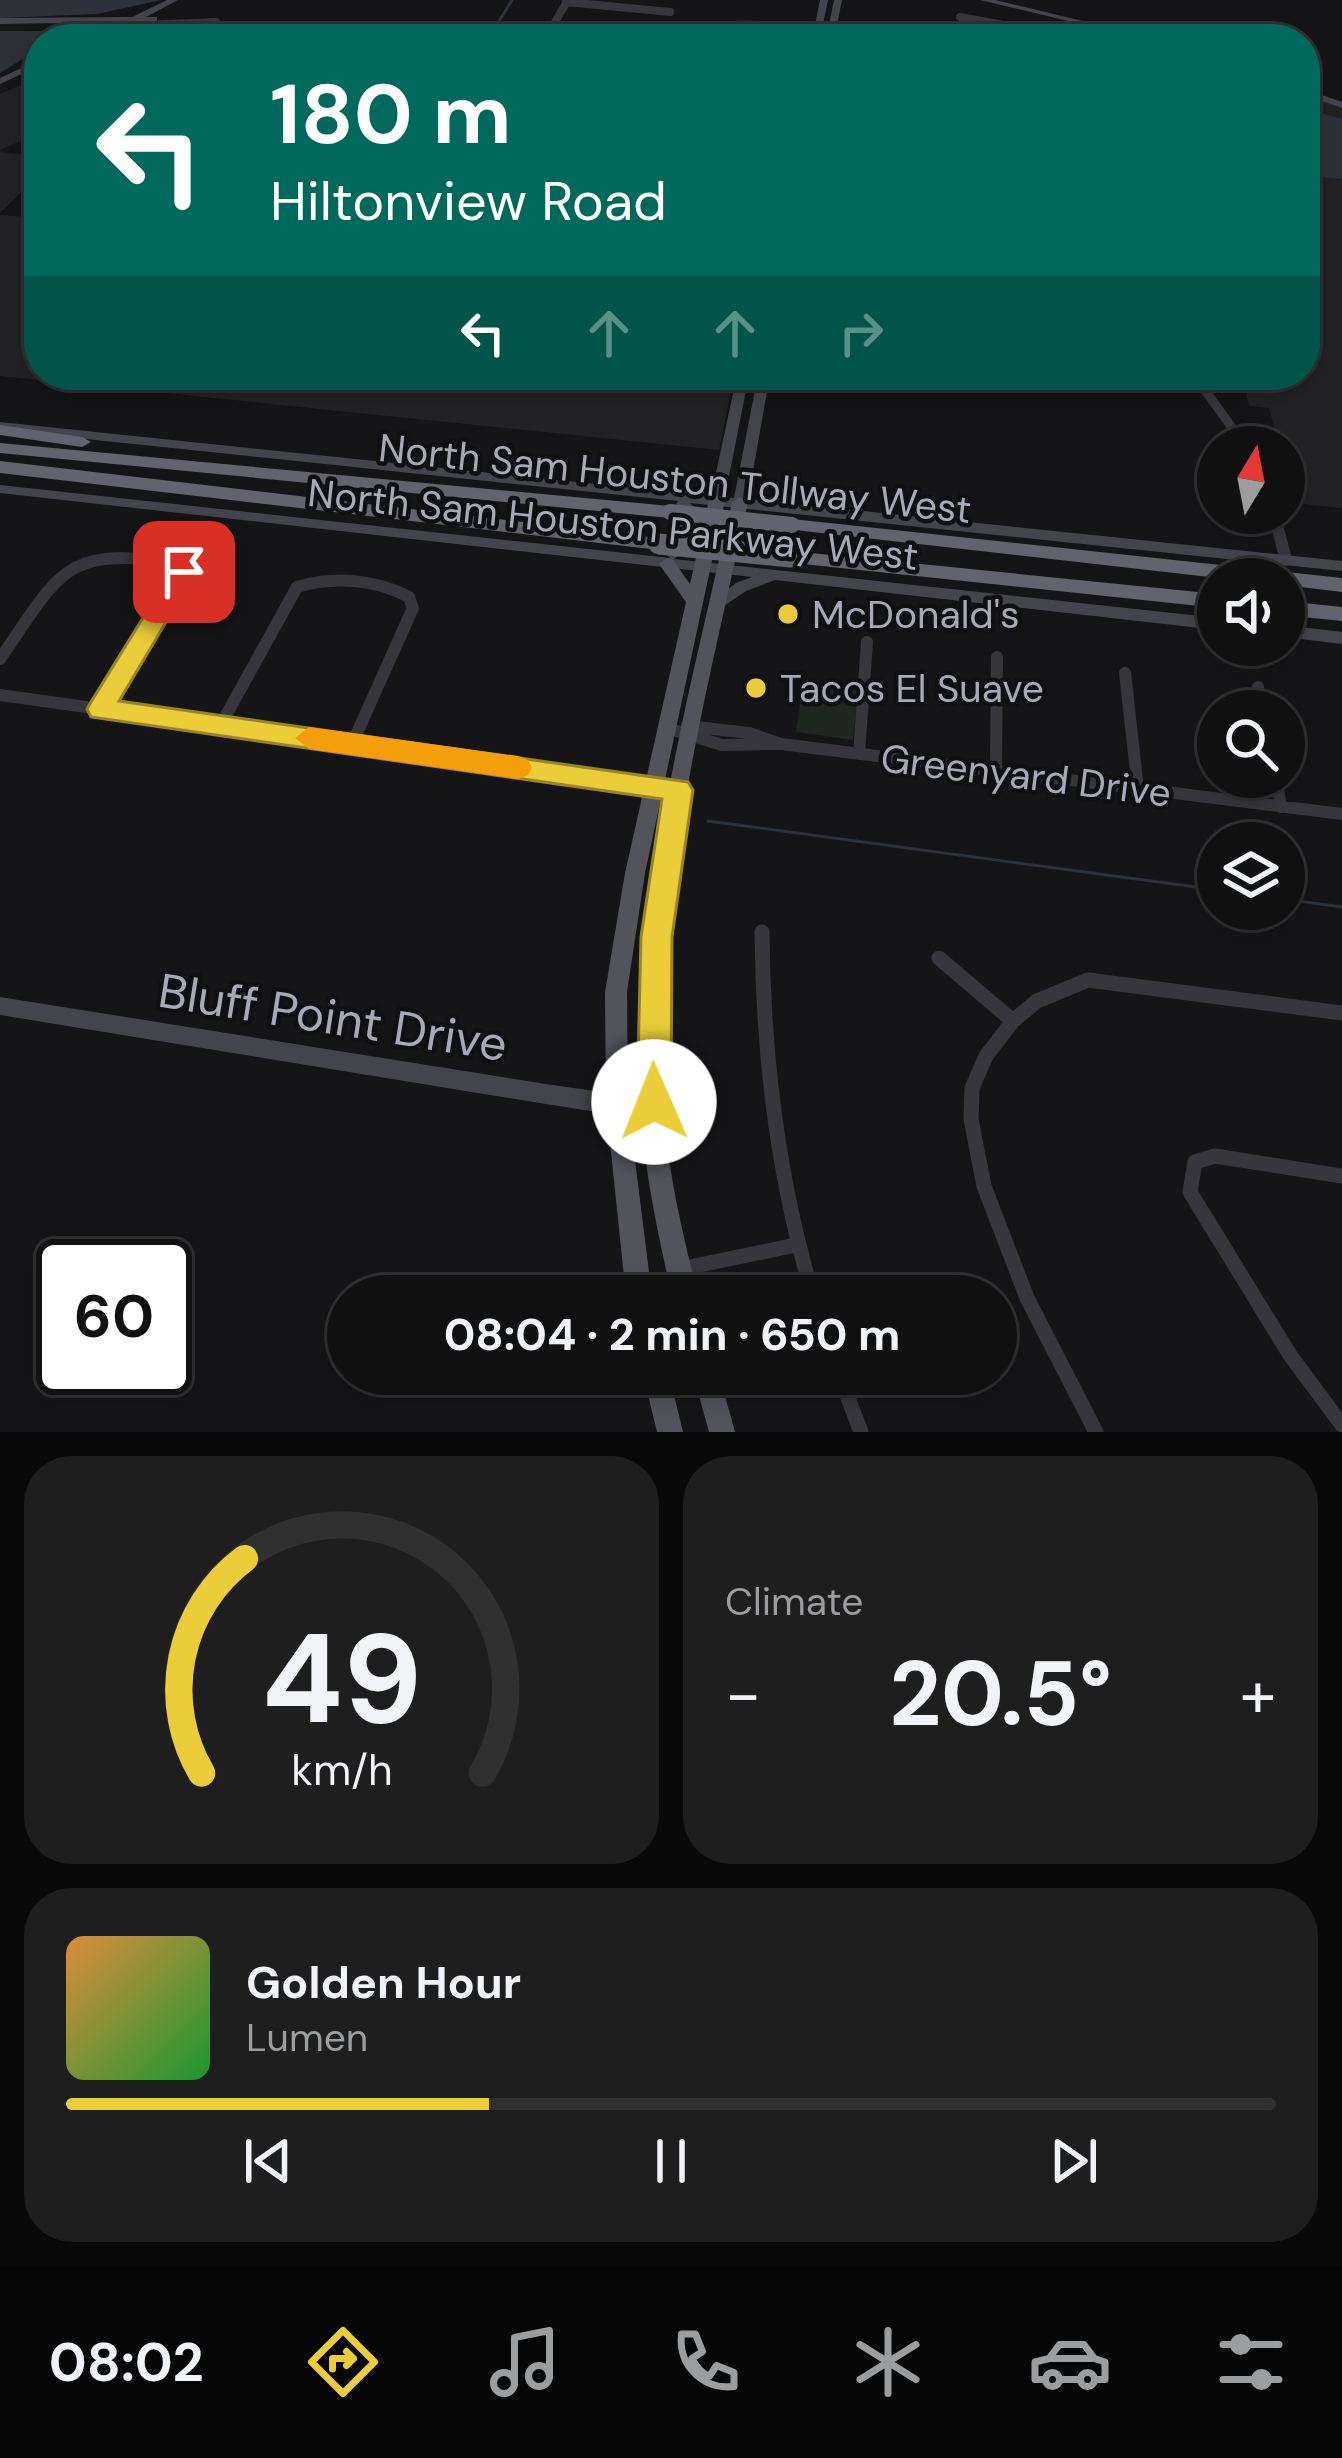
<!DOCTYPE html>
<meta charset="utf-8">
<style>
body{margin:0;font-family:"DM Sans",sans-serif;background:#1e1e1f;color:#f1f3f6;height:100vh;display:flex;flex-direction:column;font-size:45px;white-space:nowrap}
*{box-sizing:border-box;margin:0}
p{font-size:39px;color:#9c9d9f}
.icon{flex:none;width:66px;height:66px;fill:none;stroke:currentColor;stroke-width:2;stroke-linecap:round;stroke-linejoin:round}
.map{position:relative;height:1432px;overflow:hidden}
.side{display:flex;flex-direction:column;gap:24px;padding:24px;background:#090909;flex:1}
.side>*{flex:none}
.banner{position:absolute;left:24px;top:24px;width:1296px;height:366px;border-radius:48px;box-shadow:0 6px 18px #0003,0 0 0 3px #303031;background:#00695c;color:#fff;overflow:hidden}
.needle{width:78px;rotate:10deg}
.buttons{position:absolute;left:1197px;top:426px;display:grid;gap:24px}
.buttons a{display:grid;place-items:center;width:108px;height:108px;border-radius:50%;background:#101011;box-shadow:0 6px 18px #0003,0 0 0 3px #303031;font-size:60px}
.speed{position:absolute;left:36px;top:1239px;display:flex;gap:24px;font-size:60px;font-weight:700;text-align:center}
.speed>*{display:grid;place-content:center;width:156px;height:156px;border-radius:50%;background:#101011;box-shadow:0 6px 18px #0003,0 0 0 3px #303031;line-height:1}
.speed .limit{border:6px solid #111;border-radius:18px;background:#fff;color:#111}
.pin{position:absolute;display:grid;place-items:center;width:102px;height:102px;color:#fff;margin:-51px;border-radius:24px;box-shadow:0 6px 18px #0006}
.me{position:absolute;width:132px;margin:-66px;rotate:359deg;stroke-linejoin:round;filter:drop-shadow(0 0 9px #0008)}
.turn{display:flex;align-items:center;gap:42px;height:252px;padding:0 48px;font-size:54px}
.turn .icon{width:156px;height:156px;stroke-width:2.5}
.turn b{display:block;font-size:84px;line-height:102px}
.lanes{display:flex;align-items:center;height:114px;padding:0 48px;background:#0003;justify-content:center;gap:60px;direction:ltr}
.lanes .off{opacity:.35}
.big{font-size:90px;font-weight:700;line-height:1.1}
.side .widget{flex:1;display:flex;flex-direction:column;justify-content:center;gap:18px;min-width:0;padding:0 42px;border-radius:48px;background:#1e1e1f}
.side .dial{align-items:center;gap:0}
.dial svg{height:312px;overflow:visible;fill:none;stroke:#303031;stroke-width:7;stroke-linecap:round;text-anchor:middle}
.dial text{fill:#f1f3f6;stroke:none}
.song{display:flex;align-items:center;gap:36px}
.cover{width:144px;height:144px;border-radius:18px;background:linear-gradient(135deg,hsl(30 70% 55%),hsl(130 70% 35%))}
.played{height:12px;border-radius:6px;background:linear-gradient(90deg,#ebcd39 35%,#303031 35%)}
.keys{display:flex;justify-content:space-around;direction:ltr}
.heat{display:flex;justify-content:space-between;align-items:center;font-size:66px;direction:ltr}
.side .tiles{flex:1;display:grid;gap:24px;grid-template-columns:1fr 1fr}
.widget:last-child{grid-column:span 2}
.trip{position:absolute;left:327px;top:1275px;width:690px;height:120px;border-radius:60px;background:#101011;box-shadow:0 6px 18px #0003,0 0 0 3px #303031;font-weight:700;line-height:120px;text-align:center}
.tabs{display:flex;height:192px;justify-content:space-around;align-items:center;background:#060607;color:#9c9d9f}
.tabs .icon{width:84px;height:84px}
.tabs .on{color:#ebcd39}
.tabs b{font-size:54px;color:#f1f3f6}
.map>svg:first-child{display:block}
.built{fill:#222124}
.green{fill:#1f2721}
.water{fill:#2c313a}
.lines{fill:none;stroke-linecap:round;stroke-linejoin:round}
.stream{stroke:#2c313a;stroke-width:3}
.street-far3{stroke:#36363c;stroke-width:8}
.street-far2{stroke:#36363c;stroke-width:9}
.street-far1{stroke:#36363c;stroke-width:12}
.street{stroke:#36363c;stroke-width:15}
.secondary{fill:#44454c;fill-rule:evenodd}
.primary{fill:#52535b;fill-rule:evenodd}
.highway{fill:#62636d;fill-rule:evenodd}
.highway-bridge-far1{stroke:#62636d;stroke-width:16}
.highway-bridge{stroke:#62636d;stroke-width:21}
.route{fill:#ebcd39;stroke:#998525;stroke-width:3}
.slow{fill:#f59e0b}
.poi-dot{fill:#ebcd39;stroke:#101012;stroke-width:4.5}
.labels{text-anchor:middle;stroke-width:9;stroke-linejoin:round;paint-order:stroke}
.street-label{font-size:39px;fill:#a7a9b6;stroke:#101012}
.poi-label{font-size:39px;fill:#a7a9b6;stroke:#101012;text-anchor:start}
.near-street-label{font-size:48px;fill:#a7a9b6;stroke:#101012}
</style>
<div class="map">
<svg width="1342" height="1432" viewBox="0 0 1342 1432">
<rect width="100%" height="100%" fill="#151517"/>
<path class="built" d="M736,19l69,5 9,1 -3,14h-81z
M39,77v56l-39,17v-56z
M1321,100l21,8v400l-49,-5 -9,-56h-5l-10,-39 -20,-2 -7,-31h63v-265z
M0,152l39,4v19l-39,38z
M0,215l39,3v157h695l-15,75 -719,-74z"/>
<path class="green" d="M803,683l55,7 -5,50 -57,-8z"/>
<path class="water" d="M0,0h161l-64,14 -97,4z
M0,31h49l-2,8h-8v10l-39,24z
M1321,113l21,6v60l-37,-4v-51z"/>
<g class="lines">
<path class="stream" d="M488,39l24,-39
M708,821l510,69
M1284,899l58,8"/>
<path class="street-far3" d="M566,2l104,10
M960,17l121,22
M142,25l74,-3
M545,39l23,-39
M618,39l7,-4 19,4"/>
<path class="street-far2" d="M1194,375l52,72
M1274,513l4,15"/>
<path class="street-far1" d="M1277,525l9,35
M0,659c59,-85 64,-115 176,-95l7,13 -82,132
M1125,673l13,116
M1258,687l5,24
M0,695l678,95
M220,726l77,-139c37,-11 78,-8 112,10l4,11 -61,136
M687,726l62,7 29,10
M667,728l55,17 59,-1 561,70
M859,754l8,-112
M996,771l1,-114
M1276,777l5,30"/>
<path class="street" d="M762,932c1,125 15,244 51,364
M939,958l74,63
M1342,1176l-127,-20 -20,6 -5,30 100,163 52,70
M680,1269l116,-24
M839,1374l22,58
M1096,1432l-69,-134 -43,-112 -13,-67 1,-31 14,-32 27,-35 24,-20 51,-21 254,33"/>
<path class="secondary" d="M167,0h11l-32,17h11v4l-21,1 -36,17h-11l32,-17 -121,2v-6l132,-1z
M820,0h8l-8,39h-8z
M834,0h8l-8,39h-8z
M980,0h15l163,39h-15z
M39,60v6l-39,18v-6z
M1305,89l37,13v6l-37,-13z
M737,375h12l-24,122 9,1 24,-123h12l-22,124 594,62v10l-652,-68 7,7c-4,20 -5,37 -23,49l544,59v12l-443,-50 -29,11 -28,19 -5,-1 -3,-4 3,-4 23,-18 16,-6 -752,-84v-8l670,73 -4,-4 10,-13 7,-30 -7,-7 2,-3 -678,-71v-8l711,74z
M1284,625l58,7v12l-58,-7z
M0,997l552,88 65,9 37,-2 7,3 3,7 -3,7c-34,11 -74,1 -109,-4l-552,-90z"/>
<path class="primary" d="M717,495l8,5 -80,373 -18,119 1,112 24,192h-26l-20,-192 -1,-112 20,-119 61,-271 -27,-38 8,-6 6,2 17,24 19,-84z
M740,497l8,5c-42,195 -96,395 -85,596 3,68 19,132 35,198h-26c-15,-66 -29,-131 -32,-198 -7,-202 49,-401 92,-596z
M643,1374h26l14,58h-26z
M693,1374h26l16,58h-26z"/>
<path class="highway" d="M0,425l82,12 9,5 -9,5 -82,-12z
M0,443l670,63 9,6 -9,6 -670,-65z
M0,461l659,77 9,6 -9,6 -659,-77z
M792,519l550,59v14l-58,-7v-6h-57l-441,-50 -3,-4 3,-4z
M791,551l427,43v14l-434,-46 -2,-5 2,-5z
M1284,601l58,6v14l-58,-6z"/>
<path class="highway-bridge-far1" d="M670,512l122,13"/>
<path class="highway-bridge" d="M659,544l132,13"/>
</g>
<path class="route" d="M184,563l12,9 -77,129 569,81 5,8 -21,147 -1,165 -5,12 -12,5 -12,-5 -5,-12 4,-165 21,-138 -571,-82 -4,-8 4,-7 84,-136z"/>
<path class="slow" d="M309,727l209,29 10,4 4,8 -4,7 -10,4 -209,-30 -14,-11z"/>
<g class="poi-dot">
<circle cx="788" cy="614" r="12"/>
<circle cx="756" cy="688" r="12"/>
</g>
<g class="labels">
<g class="street-label">
<text transform="translate(675 478) rotate(6)" y="14">North Sam Houston Tollway West</text>
<text transform="translate(613 524) rotate(6)" y="14">North Sam Houston Parkway West</text>
<text transform="translate(1026 775) rotate(7)" y="14">Greenyard Drive</text>
</g>
<g class="poi-label">
<text x="812" y="628">McDonald's</text>
<text x="780" y="702">Tacos El Suave</text>
</g>
<g class="near-street-label">
<text transform="translate(333 1017) rotate(9)" y="17">Bluff Point Drive</text>
</g>
</g>
</svg>
<div class="buttons">
<a><svg class="needle" viewBox="-14 -14 28 28"><path d="M0-13l5 13h-10z" fill="#e53935"/><path d="M0 13l5-13h-10z" fill="#9c9d9f"/></svg></a>
<a><svg class="icon" aria-label="sound" viewBox="0 0 24 24"><path d="M4 9h4l5-4v14l-5-4H4zM17 9q2 3 0 6"/></svg></a>
<a><svg class="icon" aria-label="search" viewBox="0 0 24 24"><circle cx="10" cy="10" r="6"/><path d="M15 15l6 6"/></svg></a>
<a><svg class="icon" aria-label="layers" viewBox="0 0 24 24"><path d="M12 4l9 5-9 5-9-5zM3 14l9 5 9-5"/></svg></a>
</div>
<div class="speed"><div class="limit">60</div></div>
<div class="pin" style="left:184px;top:572px;background:#d93025"><svg class="icon" aria-label="arrive" viewBox="0 0 24 24"><path d="M6 21V4h12l-3 4 3 4H6"/></svg></div>
<svg class="me" style="left:654px;top:1102px" viewBox="-20 -20 40 40"><circle r="19" fill="#fff"/><path d="M0-13L10 11 0 6-10 11z" fill="#ebcd39"/></svg>
<div class="trip">08:04 · 2 min · 650 m</div>
<div class="banner">
<div class="turn"><svg class="icon" aria-label="left" viewBox="0 0 24 24"><path d="M17 20v-9H6M10 6l-5 5 5 5"/></svg><div><b>180 m</b>Hiltonview Road</div></div>
<div class="lanes"><svg class="icon" aria-label="left" viewBox="0 0 24 24"><path d="M17 20v-9H6M10 6l-5 5 5 5"/></svg><svg class="icon off" aria-label="ahead" viewBox="0 0 24 24"><path d="M12 20V5M6 11l6-6 6 6"/></svg><svg class="icon off" aria-label="ahead" viewBox="0 0 24 24"><path d="M12 20V5M6 11l6-6 6 6"/></svg><svg class="icon off" aria-label="right" viewBox="0 0 24 24"><path d="M7 20v-9h11M14 6l5 5-5 5"/></svg></div>
</div>
</div>
<section class="side">
<div class="tiles">
<div class="widget dial"><svg viewBox="0 0 100 80">
<path d="M14 69A42 42 0 1 1 86 69"/>
<path d="M14 69A42 42 0 0 1 25 14" stroke="#ebcd39"/>
<text x="50" y="56" font-size="32" font-weight="700">49</text>
<text x="50" y="72" font-size="11">km/h</text>
</svg></div>
<div class="widget"><p>Climate</p>
<div class="heat"><a>−</a><b class="big">20.5°</b><a>+</a></div>
</div>
<div class="widget">
<div class="song"><i class="cover"></i><div><b>Golden Hour</b><p>Lumen</p></div></div>
<div class="played"></div>
<div class="keys"><svg class="icon" aria-label="previous" viewBox="0 0 24 24"><path d="M18 5L8 12l10 7zM5 5v14"/></svg><svg class="icon" aria-label="pause" viewBox="0 0 24 24"><path d="M8 5v14M16 5v14"/></svg><svg class="icon" aria-label="next" viewBox="0 0 24 24"><path d="M6 5l10 7-10 7zM19 5v14"/></svg></div>
</div>
</div>
</section>
<nav class="tabs">
<b>08:02</b>
<svg class="icon on" aria-label="directions" viewBox="0 0 24 24"><path d="M12 3l9 9-9 9-9-9zM9 14v-3h6M13 9l2 2-2 2"/></svg>
<svg class="icon" aria-label="music" viewBox="0 0 24 24"><path d="M9 18V5l10-2v13"/><circle cx="6" cy="18" r="3"/><circle cx="16" cy="16" r="3"/></svg>
<svg class="icon" aria-label="phone" viewBox="0 0 24 24"><path d="M5 4h4l2 5-3 2q2 4 5 5l2-3 5 2v4C11 20 4 13 5 4z"/></svg>
<svg class="icon" aria-label="climate" viewBox="0 0 24 24"><path d="M12 3v18M4 7l16 10M4 17L20 7"/></svg>
<svg class="icon" aria-label="car" viewBox="0 0 24 24"><path d="M5 17H2v-5l4-1 3-4h7l3 4 3 1v5h-3M9 17h6M6 11h13"/><circle cx="7" cy="17" r="2"/><circle cx="17" cy="17" r="2"/></svg>
<svg class="icon" aria-label="filters" viewBox="0 0 24 24"><path d="M4 7h16M4 17h16"/><circle cx="9" cy="7" r="2"/><circle cx="15" cy="17" r="2"/></svg>
</nav>
